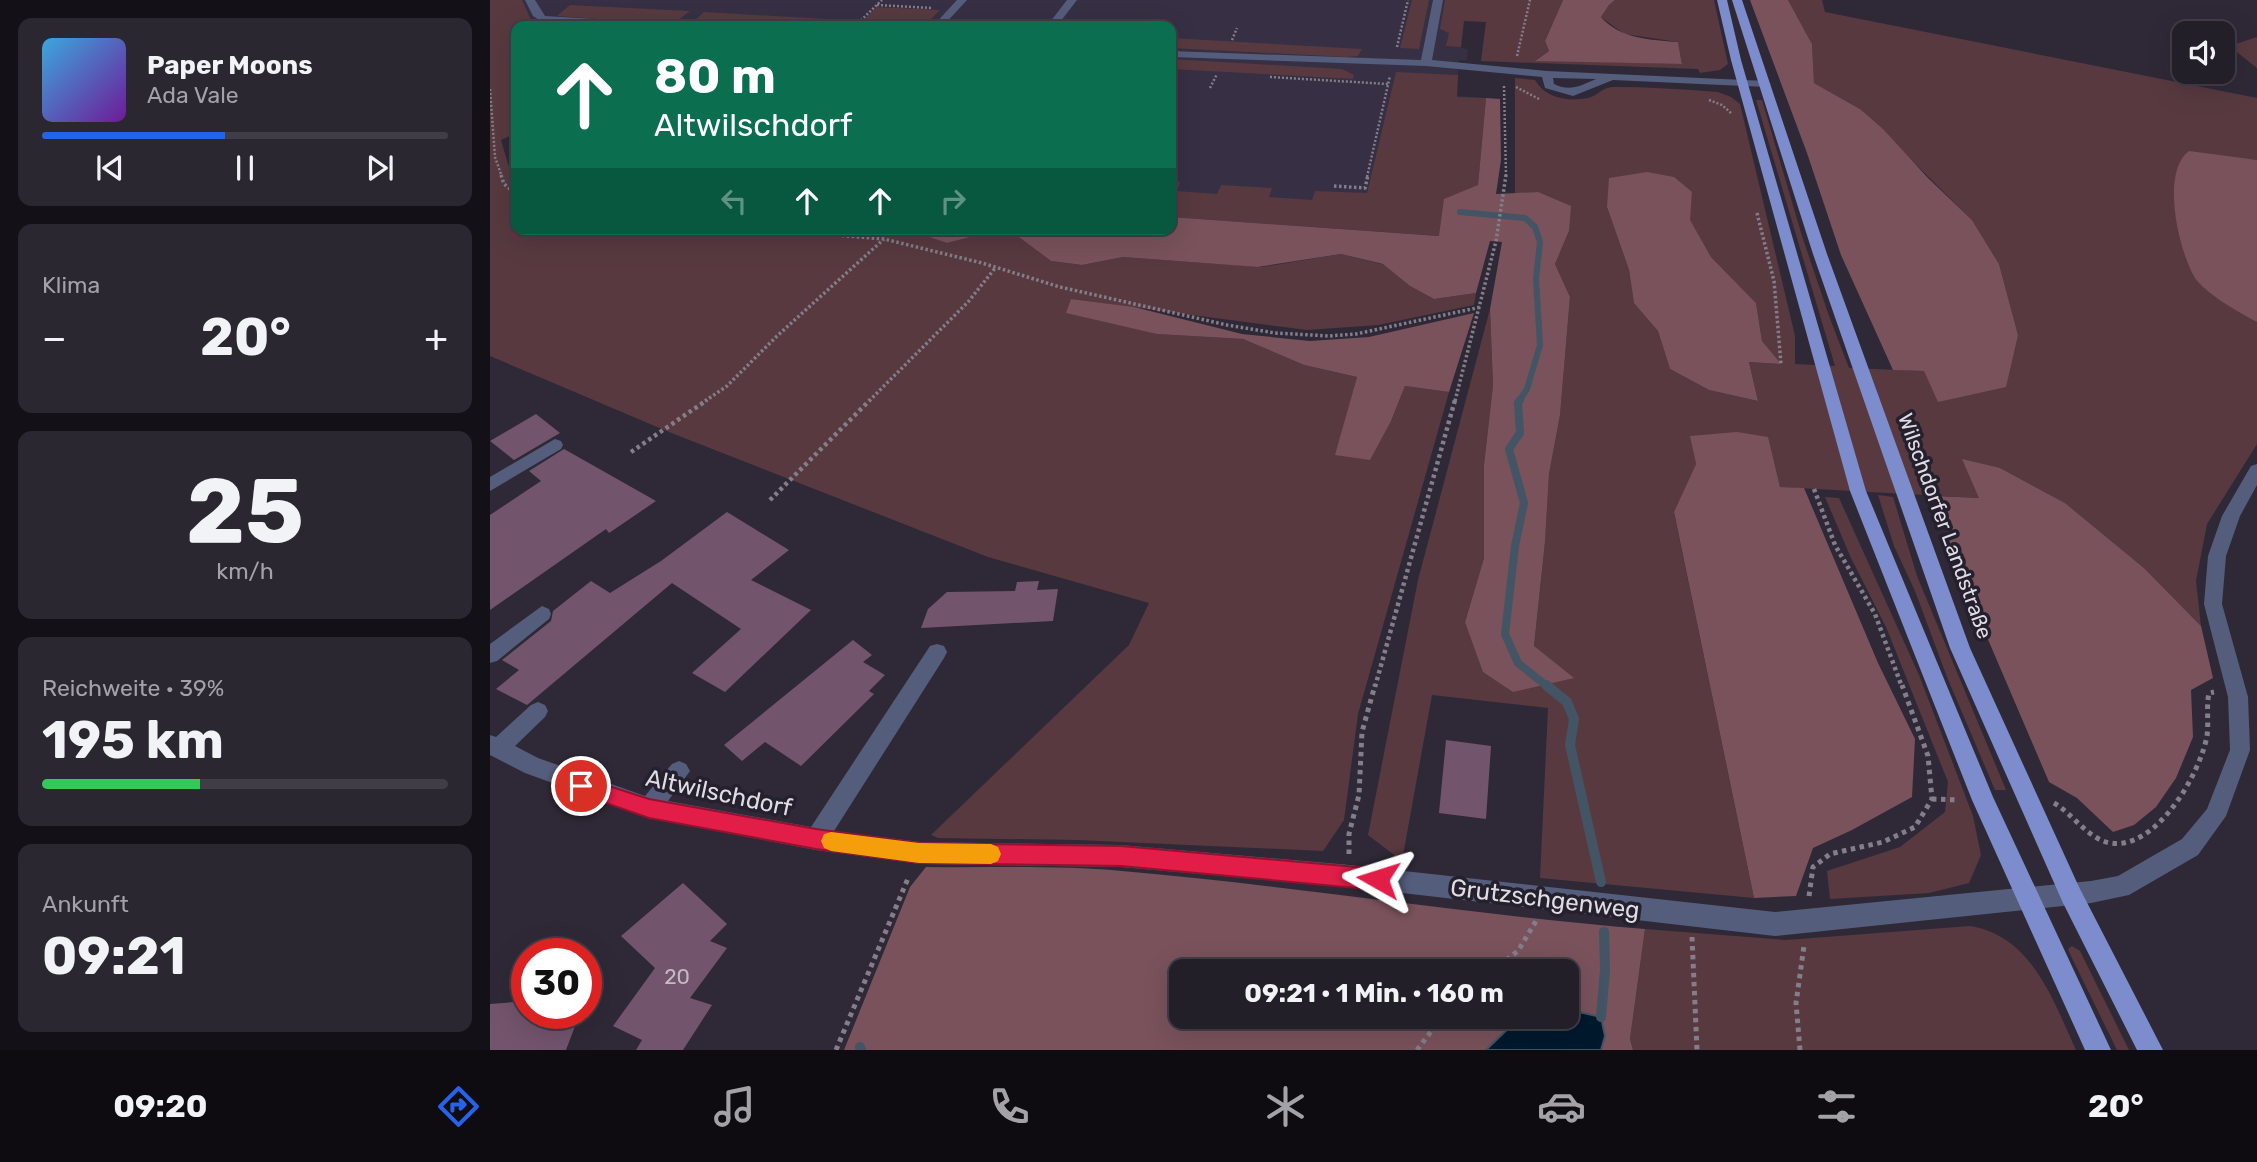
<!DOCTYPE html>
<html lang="de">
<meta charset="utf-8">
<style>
body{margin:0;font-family:Rubik,sans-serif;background:#2b2731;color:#f1f3f6;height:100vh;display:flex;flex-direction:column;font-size:26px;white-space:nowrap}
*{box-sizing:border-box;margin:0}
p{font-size:23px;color:#a3a2a8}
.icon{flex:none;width:38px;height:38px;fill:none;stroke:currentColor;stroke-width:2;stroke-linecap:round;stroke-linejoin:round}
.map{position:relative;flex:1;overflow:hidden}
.side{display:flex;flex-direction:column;gap:18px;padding:18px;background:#131117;width:490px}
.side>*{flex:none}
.top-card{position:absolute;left:21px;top:21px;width:665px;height:214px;border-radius:14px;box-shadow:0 7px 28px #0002,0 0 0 2px #403d46;background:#0b6e4f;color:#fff;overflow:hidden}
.buttons{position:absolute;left:1682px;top:21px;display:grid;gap:14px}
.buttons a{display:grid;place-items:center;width:63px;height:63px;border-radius:14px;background:#231f29;box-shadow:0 7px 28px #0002,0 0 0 2px #403d46;font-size:35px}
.speed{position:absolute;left:21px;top:938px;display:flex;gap:14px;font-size:35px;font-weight:700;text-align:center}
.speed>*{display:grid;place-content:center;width:91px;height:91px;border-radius:50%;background:#231f29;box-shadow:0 7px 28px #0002,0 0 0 2px #403d46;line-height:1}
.speed .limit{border:10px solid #d22;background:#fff;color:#111}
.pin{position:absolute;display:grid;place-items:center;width:60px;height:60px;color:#fff;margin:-30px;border:4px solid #fff;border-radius:50%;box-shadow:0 2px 7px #0007}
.me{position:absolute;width:77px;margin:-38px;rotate:276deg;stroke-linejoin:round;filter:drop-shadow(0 0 5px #0008)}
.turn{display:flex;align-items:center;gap:24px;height:147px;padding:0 28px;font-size:32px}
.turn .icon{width:91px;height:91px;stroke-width:2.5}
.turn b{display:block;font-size:49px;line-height:60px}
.lanes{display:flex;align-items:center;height:66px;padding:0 28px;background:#0003;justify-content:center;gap:35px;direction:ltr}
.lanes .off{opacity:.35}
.big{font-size:52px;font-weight:700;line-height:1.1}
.side .card{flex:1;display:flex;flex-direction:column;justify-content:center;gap:10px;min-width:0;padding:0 24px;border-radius:14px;background:#2b2731}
.side .dial{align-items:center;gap:0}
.dial b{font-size:91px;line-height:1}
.song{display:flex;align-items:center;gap:21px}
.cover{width:84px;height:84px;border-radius:10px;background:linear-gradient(135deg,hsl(200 70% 55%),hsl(280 70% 35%))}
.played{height:7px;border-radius:4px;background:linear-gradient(90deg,#2563eb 45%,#403d46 45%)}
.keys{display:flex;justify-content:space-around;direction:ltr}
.heat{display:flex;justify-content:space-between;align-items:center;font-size:38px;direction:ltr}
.charge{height:10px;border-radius:5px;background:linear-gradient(90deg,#34c759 39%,#403d46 0)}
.trip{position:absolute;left:679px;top:959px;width:410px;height:70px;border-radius:14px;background:#231f29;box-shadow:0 7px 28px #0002,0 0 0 2px #403d46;font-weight:700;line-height:70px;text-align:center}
.menu{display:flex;height:112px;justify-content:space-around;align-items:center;background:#0e0c10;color:#a3a2a8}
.menu .icon{width:49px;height:49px}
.menu .current{color:#2563eb}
.menu b{font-size:32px;color:#f1f3f6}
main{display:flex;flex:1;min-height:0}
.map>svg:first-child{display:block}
.built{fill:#372f43}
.green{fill:#583940;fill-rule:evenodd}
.forest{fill:#79525b}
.water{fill:#00192d;stroke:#435464;stroke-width:2}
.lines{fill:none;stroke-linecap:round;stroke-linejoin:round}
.stream-far2{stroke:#435464;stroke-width:6}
.stream-far1{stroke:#435464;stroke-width:8}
.stream{stroke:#435464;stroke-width:10}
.building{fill:#73546d}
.path-far3{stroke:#837e8a;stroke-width:2.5;stroke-dasharray:2 2;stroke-linecap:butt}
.path-far2{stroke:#837e8a;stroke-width:3.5;stroke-dasharray:2.5 2.5;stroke-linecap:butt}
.path-far1{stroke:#837e8a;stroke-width:4.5;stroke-dasharray:3.5 3.5;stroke-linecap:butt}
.path{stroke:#837e8a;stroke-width:5;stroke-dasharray:4.5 4.5;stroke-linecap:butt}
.minor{fill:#555d7c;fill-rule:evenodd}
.major{fill:#7c8ccc;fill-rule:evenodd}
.route{fill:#e11d48;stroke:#92132f;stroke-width:2}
.slow{fill:#f59e0b}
.labels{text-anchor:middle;stroke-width:7;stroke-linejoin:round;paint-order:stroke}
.street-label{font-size:21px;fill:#dfdce5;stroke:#25202d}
.near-number-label{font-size:21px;fill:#c4bac7}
.near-street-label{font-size:24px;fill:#dfdce5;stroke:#25202d}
</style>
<main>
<section class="side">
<div class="card">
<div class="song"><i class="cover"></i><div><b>Paper Moons</b><p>Ada Vale</p></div></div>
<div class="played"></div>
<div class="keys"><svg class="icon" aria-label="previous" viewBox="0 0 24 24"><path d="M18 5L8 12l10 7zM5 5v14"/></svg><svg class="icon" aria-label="pause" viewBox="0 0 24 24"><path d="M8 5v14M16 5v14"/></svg><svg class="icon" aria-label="next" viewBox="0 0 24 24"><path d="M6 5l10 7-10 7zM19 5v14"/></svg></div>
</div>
<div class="card"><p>Klima</p>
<div class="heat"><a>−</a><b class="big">20°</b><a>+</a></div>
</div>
<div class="card dial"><b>25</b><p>km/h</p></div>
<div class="card"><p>Reichweite · 39%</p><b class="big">195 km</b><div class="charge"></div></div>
<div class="card"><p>Ankunft</p><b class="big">09:21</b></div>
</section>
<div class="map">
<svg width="1767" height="1050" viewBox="0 0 1767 1050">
<rect width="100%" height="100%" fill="#2f2937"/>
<path class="built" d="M0,0h990l-16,18 -3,30 7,1 -1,11h-8l-2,36 29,2 -8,87 -307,32v-191h-655z"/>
<path class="green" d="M0,0h32l9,20 5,2 61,4h-81v107l-15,7 7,24 8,15v50h415l-2,8 18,6 35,-9 34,1 35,26 31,4 41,-8 139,10 79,-13 44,11 25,21 24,13 42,-6 -2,12 -96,20 -71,5 -236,-31 86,35 86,5 61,26 53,12 -21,78 55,-34 14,-35 44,6 -91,322 -14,106 -21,31 -245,-11 -140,-2 -7,-3 198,-190 20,-42 -161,-46 -319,-125 -179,-76z
M922,0h17l-10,49 -19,-1z
M955,0h118l-18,41 4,10 -13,9 146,4 -4,-22 -54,-8 -23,-17 8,-12 6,-5h99l14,64 -8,6 -20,3 -2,-4 -217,-8 5,-39 -22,-1 -3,26 -15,-1 3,-13 -9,-4z
M1298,0h34l3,12 432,86v62l-13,-1 -47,121 23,19 37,23v122l-50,80 -11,57 5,45 -57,-58 -79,-65 -65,-35 -21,30 -199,-11 -13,-50h-76l5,27 -22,49 80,385 -214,-20 8,-170 -116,-13 -30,166 -34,-26 50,-255 72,-271 3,76 -9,80v93l-19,64 69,25 11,-105 4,-68 11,-59 10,-118 -15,-33 14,-33 -31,-39 -23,3v-117l20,2c10,18 33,22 53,18 9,-2 15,-11 25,-11 34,0 70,2 105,5l13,5 9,7 55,232v28l40,2 -79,-266h6l40,136 27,80 20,52 75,3 94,-36 -19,-71 -27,-44 -112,-111 -46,-26 -2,-39zM1202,192l-3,28 22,37 45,46 6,38 17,23 -30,-2 9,39 -49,-11 -39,-21 -12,-38 -24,-29 -5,-32 -22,-63z
M80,5l120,6 -13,10 -13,3 -107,-8z
M387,7l63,3 -16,16h-67z
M214,12l123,7 -8,7h-106l-21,-3z
M1767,37v31l-28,-22z
M681,38l191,11 -4,7 -12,1 -175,-9z
M681,59l171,10 12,6 -1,4 -182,-10z
M906,72l62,3 -1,22 29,1 -8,87 -38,51 -269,-19v-36l9,1 -3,9 40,3 4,-9 51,3 -3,9 43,3 3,-9 52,2z
M1388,495l15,2 24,79 89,214h-11l-48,-113 -32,-86 -21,-45z
M1335,497l14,1 80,177 54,141 8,39 -12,28 -40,10 -99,6 -3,-28 73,-24 45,-35 3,-30 -62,-155 -35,-69z
M1480,926c62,10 83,74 106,124h-443l-3,-11 15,-110 141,11z
M1582,946l8,5 49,99h-12l-46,-94 -3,-7z"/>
<path class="forest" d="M1073,0h52l-6,5 -8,12c19,22 50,23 77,25l4,22 -147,-3 14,-10 -4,-10z
M1260,0h38l24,44 2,39 46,26 23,20 45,49 44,42 27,44 19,71 -12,52 -68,15 -14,-31 -31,-1 -52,-115 -34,-102z
M996,98l14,1 1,61 -5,34 42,-2 33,14 -2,25 -14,33 15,33 -10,118 -11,59 -4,68 -11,104 40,32 -61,14 -30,-20 -18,-50 19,-64v-93l9,-80 -3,-76 12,-67 -12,-1 -14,52 -42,6 -24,-13 -27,-22 -42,-10 -83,13 -135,-10 -41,8 -31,-4 -35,-26 -34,-1 -35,9 -18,-6 2,-8h240v-12l268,19 5,-37 34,-14z
M1699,151l68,9v162c-17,-9 -51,-28 -62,-44 -16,-26 -35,-106 -6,-127z
M1157,172l27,5 18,15 -2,28 21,37 45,46 6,38 19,23 -32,-2 9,39 -49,-11 -39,-21 -12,-38 -24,-28 -5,-33 -22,-63 2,-29z
M581,299l63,8 108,27 68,7 59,-4 105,-24 -25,79 -44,-6 -14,35 -21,39 -35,-5 22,-78 -53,-12 -61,-26 -86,-5 -91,-21z
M1247,432l31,5 12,50 24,1 74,175 37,76 -3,58 -60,33 -39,18 -17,48 -42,2 -80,-386 22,-48 -6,-28z
M1472,459l38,9 65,35 79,65 57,58 12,52 -22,12 2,47 -17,41 -20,29 -22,18 -21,7 -36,-34 -28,-16 -92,-215 -21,-71 43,2z
M436,867c65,1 132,-2 196,4 175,15 349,44 523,58l-15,110 3,11h-32l4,-14 -4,-19 -35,-8v-38h-385v46h340l-35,33h-642l66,-163z"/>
<path class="water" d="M1076,1009l35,8 4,19 -4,14h-115l34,-33h46z"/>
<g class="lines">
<path class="stream-far2" d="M970,212l65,6 10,9 5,15 -4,37 4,66 -13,44 -8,12"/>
<path class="stream-far1" d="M1030,400l-2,3 2,30 -11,16 15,54 -9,43 -10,88 13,29 30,24"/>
<path class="stream" d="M1056,685l21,17 7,17 -4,26 31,137
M1111,1017l4,-47 -1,-38
M370,1047l1,3"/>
</g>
<path class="building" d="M46,414l24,19 -46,27 -24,-19z
M74,449l92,52 -47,32 -3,-4 -116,81v-95l51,-34 -12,-10z
M237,512l62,38 -38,30 60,30 -86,82 -33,-19 49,-44 -69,-46 -145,122 -31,-16 23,-19 -17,-10 49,-39 2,-10 38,-30 19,12 51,-32z
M549,581l-2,9 21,-1 -5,32 -132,7 7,-19 19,-17 68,-1 2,-9z
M363,640l19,15 -9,7 22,13 -16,16 5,3 -73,72 -36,-24 -23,19 -18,-16z
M956,740l45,6 -5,73 -47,-6z
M193,883l44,41 -17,17 17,7 -37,50 22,7 -29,45h-47l6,-10 -29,-14 42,-58 -34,-32z
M37,1001v17l53,-5 -14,37h-76v-46z"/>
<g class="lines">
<path class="path-far3" d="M387,5l55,3
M365,26l27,-26
M742,40l5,-12
M907,47l11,-47
M1027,56l13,-56
M780,77l118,7
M1014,86l2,91
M1026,87l23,12
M720,88l7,-14
M0,89l5,68 7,20
M1219,100l13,5 9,8
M877,177l23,-101"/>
<path class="path-far2" d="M11,175l3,9 12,10
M844,186l31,2 3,-13
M1267,213l17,68 7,83
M207,229l90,2 97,8 98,24 78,24 167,38 48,8 54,3 27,-2 125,-27
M215,401l22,-15 50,-50 107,-97
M379,401l99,-99 28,-35
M965,401l41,-160 10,-66"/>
<path class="path-far1" d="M141,452l76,-52
M1324,489l21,56 40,69 27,73
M280,500l100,-100
M885,687l80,-287"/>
<path class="path" d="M1442,799l26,1
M1564,803c19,11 34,36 56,40 46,8 90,-69 97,-107 2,-14 -1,-29 2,-43l5,-1
M859,854v-20l10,-39 3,-63 13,-47
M1319,896l4,-29 17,-13 53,-12 32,-15 17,-28 -4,-43 -26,-71
M1202,937l5,113
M1002,971l26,-20 18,-30
M346,1050l73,-174
M927,1050l25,-33
M1310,1050l-4,-47 8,-57"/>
<path class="minor" d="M35,0h10l10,16 114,7 5,3 -122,-4 -9,-6z
M467,0h10l-24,26h-10z
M577,0h10l-20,26h-10z
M943,0h10l-11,60 115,11 219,10 5,3 -5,3 -153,-7 -40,16 -28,-8 -3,-11 -116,-11 -255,-9v-6l250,9zM1063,78l43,1c-16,7 -26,13 -42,5z
M65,439l6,2 2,4 -2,4 -71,42v-14z
M1767,464v21l-17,31 -14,40 -4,48 26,93 2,53 -24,66 -28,39 -69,40 -38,8 -316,33 -425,-49 -229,-20 -201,-3 -104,-14 -167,-32 -124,-45 -35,-18v-20l6,2 35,-32 7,-3 7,3 3,6 -3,6 -30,29 23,12 107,38 27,-32 7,-3 7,3 4,7 -22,30 143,26 119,-181 7,-2 7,2 3,6 -3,6 -110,173 86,11 201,3 229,20 425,47 316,-31 27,-5 64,-37 25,-30 23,-59 -2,-53 -24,-93 4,-48 14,-40 29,-50z
M52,606l7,3 2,5 -2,5 -52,42 -7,2v-19z"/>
<path class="major" d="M1227,0h10l14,60 125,431 127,306 118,253h-26l-113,-250 -122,-309 -119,-431z
M1242,0h10l85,254 143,394 109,239 84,163h-26l-74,-147 -113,-255 -137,-394z"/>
</g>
<path class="route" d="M91,777l68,22 167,30 103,14 202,3 257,23 7,3 3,7 -3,8 -7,3 -257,-24 -202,-3 -103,-14 -167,-31 -75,-26 -3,-6 3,-7z"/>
<path class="slow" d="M341,832l88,11 72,1 7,3 3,7 -3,7 -7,3 -72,-1 -88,-12 -7,-3 -3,-7 3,-7z"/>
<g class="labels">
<g class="street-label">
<text transform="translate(1455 526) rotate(70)" y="7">Wilschdorfer Landstraße</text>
</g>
<g class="near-number-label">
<text x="187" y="984">20</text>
</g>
<g class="near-street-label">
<text transform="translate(229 793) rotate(12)" y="8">Altwilschdorf</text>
<text transform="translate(1055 899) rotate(7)" y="8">Grutzschgenweg</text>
</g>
</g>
</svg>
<div class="buttons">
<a><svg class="icon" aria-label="sound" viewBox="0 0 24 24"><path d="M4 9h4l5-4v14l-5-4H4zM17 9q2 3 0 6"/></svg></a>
</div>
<div class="speed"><div class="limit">30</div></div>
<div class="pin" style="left:91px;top:786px;background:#d93025"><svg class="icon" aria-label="arrive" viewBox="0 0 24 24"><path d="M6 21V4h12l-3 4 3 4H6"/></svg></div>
<svg class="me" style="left:888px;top:879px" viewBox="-20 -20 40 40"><path d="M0-17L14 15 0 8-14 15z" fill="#e11d48" stroke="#fff" stroke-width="4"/></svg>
<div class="trip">09:21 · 1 Min. · 160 m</div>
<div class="top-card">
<div class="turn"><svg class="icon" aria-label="ahead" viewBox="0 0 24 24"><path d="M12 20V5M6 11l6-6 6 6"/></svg><div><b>80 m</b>Altwilschdorf</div></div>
<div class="lanes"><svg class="icon off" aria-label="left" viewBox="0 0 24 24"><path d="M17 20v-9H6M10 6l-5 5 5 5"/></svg><svg class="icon" aria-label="ahead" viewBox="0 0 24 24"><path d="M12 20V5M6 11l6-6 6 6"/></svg><svg class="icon" aria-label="ahead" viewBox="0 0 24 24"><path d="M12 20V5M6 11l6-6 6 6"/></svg><svg class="icon off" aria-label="right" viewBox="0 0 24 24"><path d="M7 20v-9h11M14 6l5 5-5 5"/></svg></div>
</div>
</div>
</main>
<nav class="menu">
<b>09:20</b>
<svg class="icon current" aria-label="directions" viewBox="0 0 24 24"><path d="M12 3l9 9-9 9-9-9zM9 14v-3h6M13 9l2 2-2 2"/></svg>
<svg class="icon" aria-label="music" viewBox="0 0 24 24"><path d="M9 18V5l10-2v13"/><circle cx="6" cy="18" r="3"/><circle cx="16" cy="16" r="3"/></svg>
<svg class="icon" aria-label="phone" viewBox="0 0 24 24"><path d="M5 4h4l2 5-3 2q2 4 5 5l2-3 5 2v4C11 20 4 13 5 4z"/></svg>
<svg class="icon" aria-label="climate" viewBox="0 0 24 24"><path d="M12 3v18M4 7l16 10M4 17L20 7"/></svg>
<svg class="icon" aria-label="car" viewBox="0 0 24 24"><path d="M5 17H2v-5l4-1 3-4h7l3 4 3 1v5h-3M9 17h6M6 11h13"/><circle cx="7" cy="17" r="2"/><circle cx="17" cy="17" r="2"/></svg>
<svg class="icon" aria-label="filters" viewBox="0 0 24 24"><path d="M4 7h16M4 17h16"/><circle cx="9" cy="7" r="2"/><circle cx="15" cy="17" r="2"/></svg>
<b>20°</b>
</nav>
